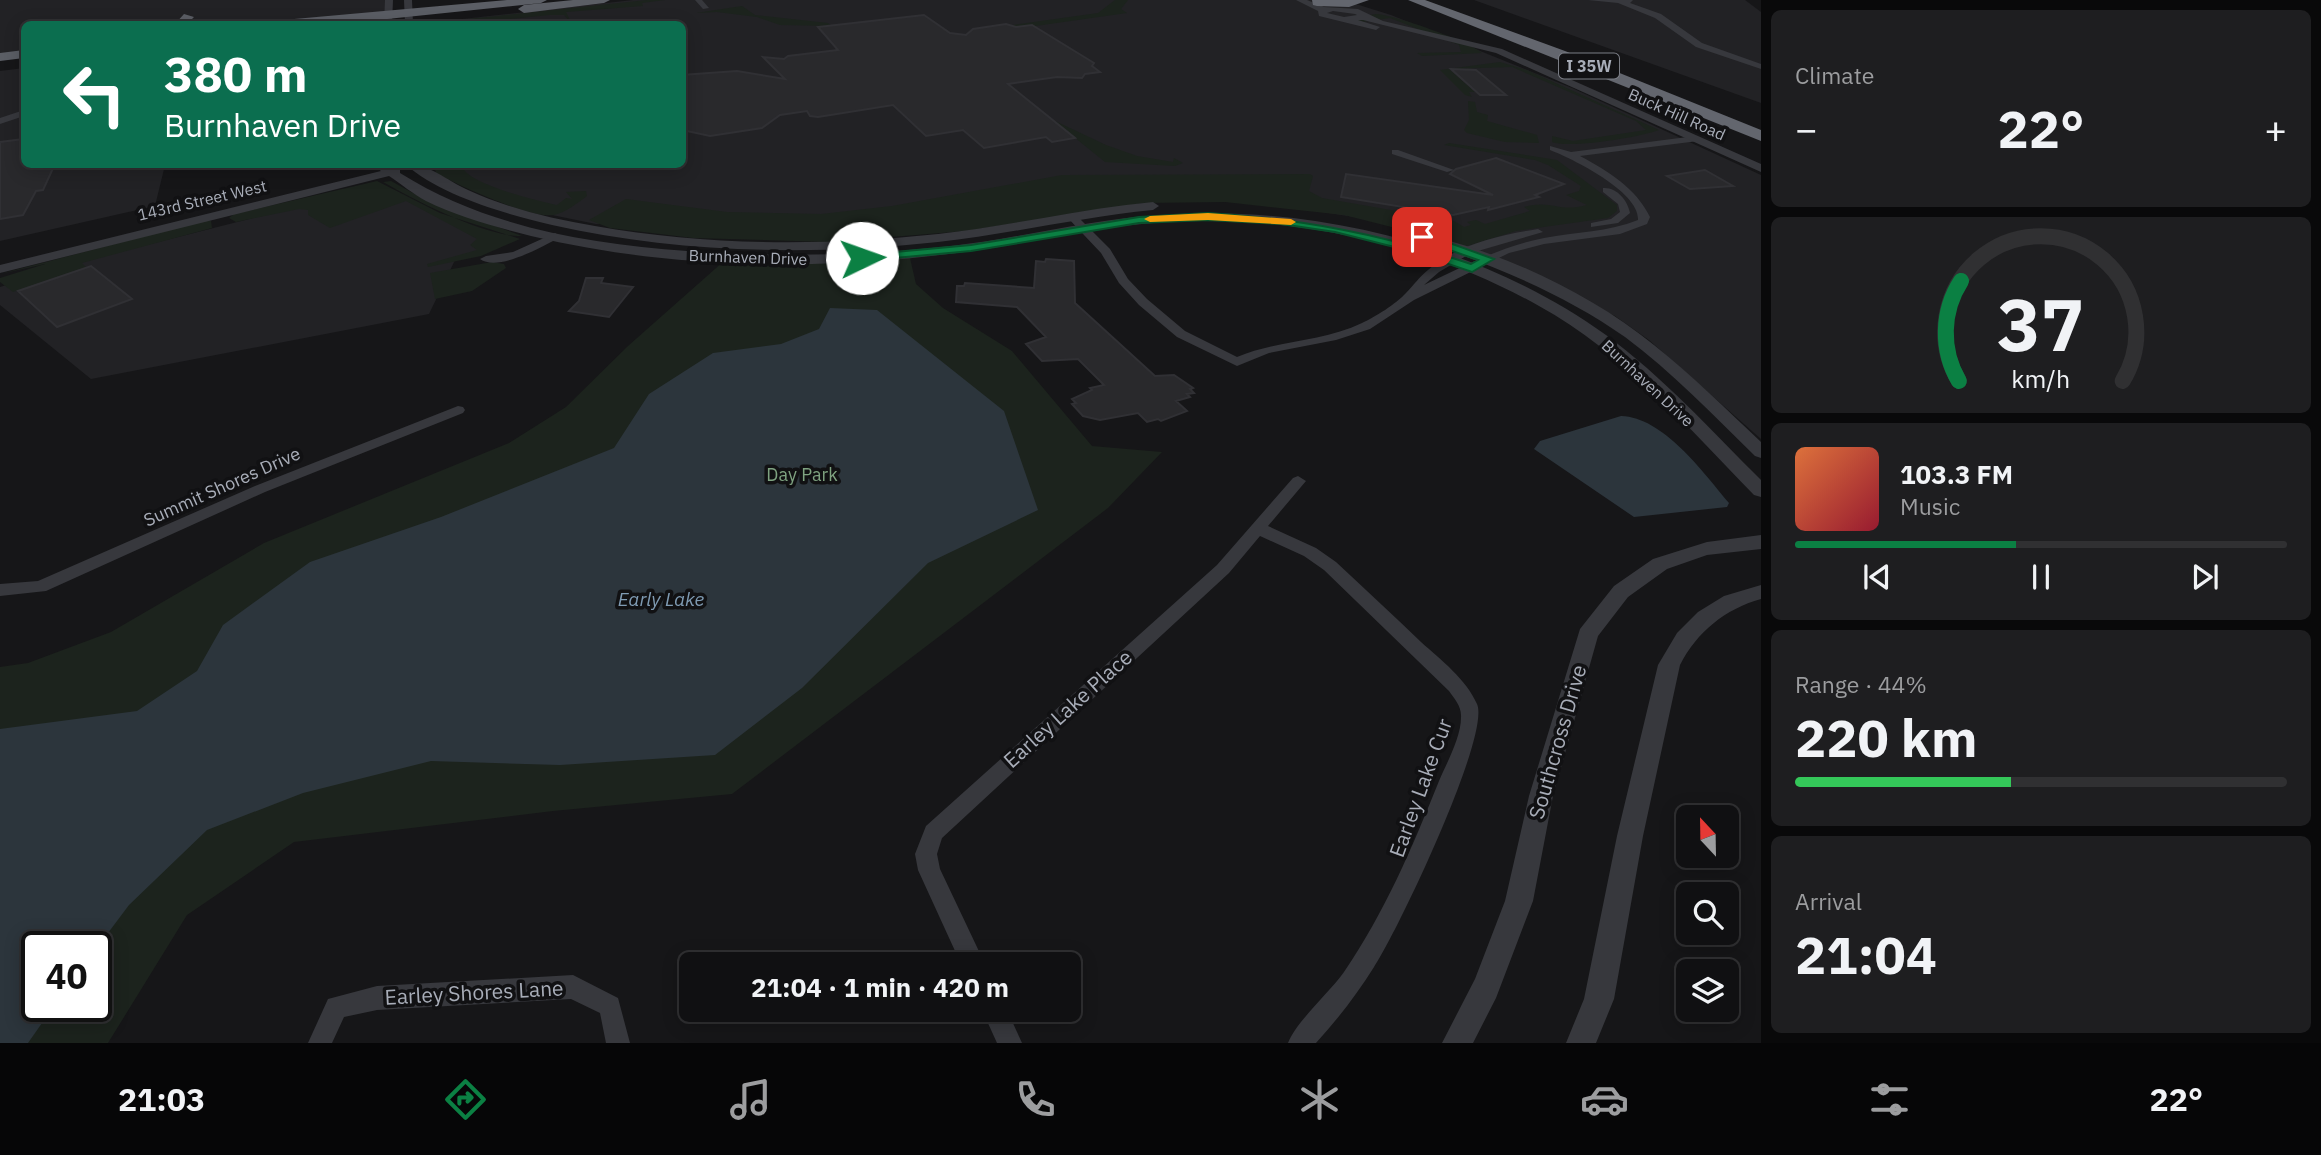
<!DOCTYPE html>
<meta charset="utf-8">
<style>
body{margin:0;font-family:"IBM Plex Sans",sans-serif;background:#1e1e20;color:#f1f3f6;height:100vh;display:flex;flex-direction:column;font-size:26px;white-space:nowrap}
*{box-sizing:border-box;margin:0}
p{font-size:23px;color:#9c9d9f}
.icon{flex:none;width:38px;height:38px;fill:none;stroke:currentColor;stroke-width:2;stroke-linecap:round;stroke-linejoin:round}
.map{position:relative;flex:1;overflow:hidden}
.sheet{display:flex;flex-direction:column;gap:10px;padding:10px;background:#09090a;width:560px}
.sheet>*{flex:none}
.banner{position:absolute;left:21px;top:21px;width:665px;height:147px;border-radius:10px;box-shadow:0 4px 18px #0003,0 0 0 2px #303032;background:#0b6e4f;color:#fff;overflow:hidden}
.needle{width:46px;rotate:338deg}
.buttons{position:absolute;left:1676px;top:805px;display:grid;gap:14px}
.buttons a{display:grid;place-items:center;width:63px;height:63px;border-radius:10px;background:#101012;box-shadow:0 4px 18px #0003,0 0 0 2px #303032;font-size:35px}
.speed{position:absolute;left:21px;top:931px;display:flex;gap:14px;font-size:35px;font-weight:700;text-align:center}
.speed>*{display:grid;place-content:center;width:91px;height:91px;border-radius:50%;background:#101012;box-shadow:0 4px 18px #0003,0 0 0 2px #303032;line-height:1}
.speed .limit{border:4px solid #111;border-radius:10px;background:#fff;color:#111}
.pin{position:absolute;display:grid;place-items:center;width:60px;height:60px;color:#fff;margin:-30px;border-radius:14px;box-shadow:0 4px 10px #0006}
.me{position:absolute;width:77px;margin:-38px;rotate:87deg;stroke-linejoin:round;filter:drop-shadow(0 0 5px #0008)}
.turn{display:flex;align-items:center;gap:24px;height:147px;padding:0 28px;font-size:32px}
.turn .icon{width:91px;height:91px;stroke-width:2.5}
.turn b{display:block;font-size:49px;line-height:60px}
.big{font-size:52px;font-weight:700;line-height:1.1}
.sheet .tile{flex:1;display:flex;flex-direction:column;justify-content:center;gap:10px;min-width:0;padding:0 24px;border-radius:10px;background:#1e1e20}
.sheet .dial{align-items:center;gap:0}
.dial svg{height:182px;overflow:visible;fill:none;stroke:#303032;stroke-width:7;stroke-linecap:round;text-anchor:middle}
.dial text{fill:#f1f3f6;stroke:none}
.song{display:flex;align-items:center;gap:21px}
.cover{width:84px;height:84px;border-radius:10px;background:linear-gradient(135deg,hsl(20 70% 55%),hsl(350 70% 35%))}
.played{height:7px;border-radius:4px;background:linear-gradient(90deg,#0b8043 45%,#303032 45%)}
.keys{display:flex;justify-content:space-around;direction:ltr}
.heat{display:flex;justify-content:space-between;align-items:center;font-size:38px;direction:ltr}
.charge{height:10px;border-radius:5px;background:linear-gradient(90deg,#34c759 44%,#303032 0)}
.trip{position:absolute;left:679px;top:952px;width:402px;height:70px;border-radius:10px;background:#101012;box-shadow:0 4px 18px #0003,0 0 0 2px #303032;font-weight:700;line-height:70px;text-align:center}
.tab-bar{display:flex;height:112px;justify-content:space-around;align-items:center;background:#060607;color:#9c9d9f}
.tab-bar .icon{width:49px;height:49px}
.tab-bar .selected{color:#0b8043}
.tab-bar b{font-size:32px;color:#f1f3f6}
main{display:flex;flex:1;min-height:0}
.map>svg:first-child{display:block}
.built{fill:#222225}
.green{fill:#1c231d;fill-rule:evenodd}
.water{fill:#2c353c}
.building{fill:#29292c;stroke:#303034;stroke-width:2}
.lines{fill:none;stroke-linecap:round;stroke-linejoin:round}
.pedestrian{fill:#37383d;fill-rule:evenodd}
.minor{fill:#37383d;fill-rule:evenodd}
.tertiary{fill:#37383d;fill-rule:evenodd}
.trunk{fill:#5b5e65;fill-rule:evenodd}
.motorway{fill:#63666e;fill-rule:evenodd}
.route{fill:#0b8043;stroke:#07532c;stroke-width:2}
.slow{fill:#f59e0b}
.labels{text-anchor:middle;stroke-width:7;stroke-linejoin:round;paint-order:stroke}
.shield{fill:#111113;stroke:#7b7e86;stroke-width:2}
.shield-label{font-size:16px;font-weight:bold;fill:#a8adb8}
.far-street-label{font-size:16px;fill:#a8adb8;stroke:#111113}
.park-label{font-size:18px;fill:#7fa381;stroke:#111113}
.street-label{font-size:18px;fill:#a8adb8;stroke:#111113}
.water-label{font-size:19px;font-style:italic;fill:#7f9bb3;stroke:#111113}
.near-street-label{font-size:21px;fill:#a8adb8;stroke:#111113}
</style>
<main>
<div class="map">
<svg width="1761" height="1043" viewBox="0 0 1761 1043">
<rect width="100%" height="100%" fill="#161618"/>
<path class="built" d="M0,0h389l-2,16 -78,8h-285v30l-24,3z
M633,0h710l48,15 181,73 189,87v264l-112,-99 -34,-24 -111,-55 -81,-28 -55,-14 -112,-17 -76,-2 -584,24 -49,-10 -110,-42 -7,-7 252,-1v-140h-265z
M1474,0h271l16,12v91z
M24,68v96l141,1 -10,41 -155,35v-170z
M379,186l113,59 -37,15 -26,54 -338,65 -91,-74v-18l99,-30z"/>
<path class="green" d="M647,0h18l-23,3 1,3 -77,6 6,12 -8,-9h-14l-87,9h-43z
M1115,0h13l-7,9 6,4 -113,16 -1,-4 85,-12z
M742,6l13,9 73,8 4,3 -52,-1 -23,-8 -40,-5 -21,1z
M1376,14c16,0 95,28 106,39l-60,3 -5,-3 44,-1 -2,-7 -69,-27 -28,4 -11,-4z
M1500,62l27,8 132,60c-18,7 -90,19 -107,12v-6l21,5 73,-11 -10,-9 -124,-54 -63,2 26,23h-6l3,5 -7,-2 -25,-25z
M1468,101l7,1 2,10 11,3 -1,6 50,14 2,8 -34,-1 -38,-9 -3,-3 5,-10z
M1053,120l53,25 31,11 36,6 1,-4 9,5 -8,3 -70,-4z
M1449,143l108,17 60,45v6l-9,7 -92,13 -49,15 -123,-31 -119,-13 -81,1 -178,28 -138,11 -135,-4 -83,-10 -21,-8 37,-21 101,13 94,2 71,-8 170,-31 248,-1 3,2 -4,15 13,7 132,23 10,6 7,-2 -4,-3 9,-2 9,4 45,-13 -6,-4c29,-8 33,6 63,-2l-21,-10 13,-4 2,-5 -33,-21 -13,-5 -91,-15z
M445,165h17c1,18 76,36 95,40l9,-7 6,1 -6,-7 20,-1 1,5c-8,6 -22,17 -33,19 -24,4 -95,-30 -119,-42l2,-6z
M377,181l63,32 80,26 -39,17 -53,11 -1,-3 50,-14 -7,-5 7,-6 -71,-38 -76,27 -22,-13v-5l-9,-1 -63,13 -7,-4 5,-4z
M391,181l33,18 98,37c-36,1 -106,-35 -139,-54z
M203,221h8l1,7 -130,35 4,4 -73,25 -13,-10v-4l45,-14 -45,10z
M910,258l6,26 27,24 69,43 80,95 70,6 -54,56 -376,286 -179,17 -259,31 -107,73 -79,128h-108v-376l28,-4 83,-31 153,-89 245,-100 57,-36 62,-61 96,-85 108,2zM37,947h59v59h-59z
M492,262l12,2 2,4 -34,23 -37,8 -5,-26z"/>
<path class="water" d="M830,308l47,2 127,101 34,99 -110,53 -126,125 -87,67 -155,10 -129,-4 -128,32 -96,37 -78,75 -33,44 -59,-2v59h17l-26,37h-28v-314l137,-18 60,-40 26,-46 87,-63 131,-45 173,-69 35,-54 64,-41 68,-9 38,-15z
M1621,416c42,1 82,56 108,87l-2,4 -93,10 -100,-68 6,-8z"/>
<path class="building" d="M924,15l26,18 16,2 7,-6 33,-5 10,3 16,-2 62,38 -2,3 8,6 -15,2 -3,4 -25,-1 -49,7 67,54 -23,4 -6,-5 -62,11 -21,-18 -37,6 -33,-31 -75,12 -8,-1 -3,-5 -27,4 -18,13 -52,8 -28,-6v-55l55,-4 48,8 -22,-22 21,2 4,-3 50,-6 -20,-23z
M1451,69l25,1 30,25h-26z
M24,139v25h31l-12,26 -7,1 -13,24 -23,4v-77z
M1496,158l68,26 -29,11 4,2 -51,13 1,-3 -36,8 -112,-18 5,-23 147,21 -43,-21 6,-5z
M1705,170l28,16 -43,3 -23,-13z
M1046,259l28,2 1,42 80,73 19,-1 19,13 -3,1 4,4 -7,1 3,3 -14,4 11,10 -26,10 -3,-2 -11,3 -9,-9 -38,7 -17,-4 -11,-12 4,-1 -4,-4 20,-9 -2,-2 14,-3 -26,-26 -36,2 -16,-17 20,-7 -29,-30 -61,-5 1,-16h7l1,-3 69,5 2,-27 9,1z
M91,266l41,33 -75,28 -39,-36z
M586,278h17l-2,5 32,4 -24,30 -40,-6 10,-10z"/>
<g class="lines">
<path class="pedestrian" d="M1392,150h6l56,20 -7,2 -55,-18z"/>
<path class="minor" d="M695,0h7l7,8 -6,1z
M1588,0h45l-3,3 31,11 41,29 59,21v5l-65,-22 -41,-29 -37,-15z
M24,110v6l-24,8v-6z
M1695,136l5,3 -2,2 -118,15c28,15 56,32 70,61l-3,7 -27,10 -76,10 -35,9 -95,47 -44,29 -34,11 -67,13 -32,13 -60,-29 -38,-32 -20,-22 -18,-30 -34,-36 9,-2 34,34 18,30 19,20 38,32 52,26c40,-17 86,-15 125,-34 13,-6 34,-19 44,-30 8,-8 13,-16 22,-23 30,-26 72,-35 110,-41l5,3 -72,21 -32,19 -15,13c39,-18 77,-39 120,-47 32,-6 64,-6 94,-18 2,-28 -65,-61 -88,-70v-4l21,6z
M1603,188c14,-1 25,13 27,25l-12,10 -27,4v-4l20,-4 9,-7 -2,-8 -15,-12z
M555,233l5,3 -1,2c-18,9 -61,34 -79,21l6,-3 27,-4z
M458,406l5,1 2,3 -2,3 -198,79 -219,99 -46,5v-12l38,-3 217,-95z
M1298,476l8,5 -38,45 48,22 20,14c28,26 57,53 85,80 20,18 45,37 56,62 14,31 -80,229 -103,263 -17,27 -36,52 -58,76h-28c8,-21 41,-50 56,-71 41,-60 68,-124 95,-191 8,-19 23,-45 22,-66 0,-9 -7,-17 -12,-24l-125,-121 -20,-14 -44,-20 -31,37 -287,265 -5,16 3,15 45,95h-24l-43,-94 -3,-16 11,-28 291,-261 76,-87z
M573,975l45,23 12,45h-24l-6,-30 -29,-14 -194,11 -33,7 -12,26h-24l20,-44 49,-13z
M982,1010h25l15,33h-25z"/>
<path class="tertiary" d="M385,0h8l-1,24h-8z
M404,0h8l1,24h-8z
M1296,0h11l17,7 34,2 25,12 119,28 259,115v8l-265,-119 -133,-33h-5l22,7 -4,3 -57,-14 -1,-5zM1333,11l22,3 2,1 -13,2 -17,-4z
M372,164l28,4v5c86,54 188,71 287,78 88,6 176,5 264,-5 70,-8 139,-27 210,-31 153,-11 320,30 445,120 57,42 105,95 155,145v17l-7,-2c-67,-69 -130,-142 -215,-189 -105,-59 -227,-87 -348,-85 -79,1 -156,22 -234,32 -140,18 -288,16 -426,-17 -35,-9 -72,-19 -105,-35 -13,-7 -25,-17 -37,-25l-389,97v-8l381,-94z
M405,164c25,0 41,16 63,26 39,18 84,29 127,36 112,20 229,20 343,8 63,-7 125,-21 188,-29l27,-3 6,4 -6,4c-72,7 -143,24 -215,32 -129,14 -260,11 -386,-17 -46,-11 -111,-29 -147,-61z
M1438,238c75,19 155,58 216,107 38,30 72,64 107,97v16l-6,-2c-42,-41 -83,-84 -130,-119 -58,-41 -125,-69 -192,-92v-6z
M1761,535v14l-54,6 -40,14 -39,28 -30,39 -45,160 -20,105 -37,97 -23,45h-31l33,-64 30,-78 24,-105 51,-167 34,-43 39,-27 54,-17z
M1761,585v14c-36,10 -64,33 -81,66l-37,171 -29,163 -18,44h-30l18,-44 33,-163 41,-171 19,-32 21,-21 26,-16z"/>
<path class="trunk" d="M507,0h40l-6,3 -202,21h-62l6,-4z
M573,0h37l-6,3 -80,10 -6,-4 6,-4z
M184,14l10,3 -7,7h-12z
M24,50v8l-24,3v-8z"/>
<path class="motorway" d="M1312,0h57l-20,7 -32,-1 -4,-1z
M1408,0h17l140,51 196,79v11z"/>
</g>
<path class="route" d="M1208,213c94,6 174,21 263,51l7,-4 -60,-21v-5l4,-1 72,26 -22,13 -62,-21 -75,-19 -54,-8 -73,-4 -69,3 -168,28 -109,10 -6,-3 6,-3 109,-10 168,-28z"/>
<path class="slow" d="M1208,213l83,6 5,3 -5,3 -83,-5 -58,2 -6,-3 6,-3z"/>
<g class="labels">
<rect class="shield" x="1559" y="53.5" width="60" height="25" rx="5"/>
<g class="shield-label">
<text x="1589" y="72">I 35W</text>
</g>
<g class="far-street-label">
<text transform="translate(1677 114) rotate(24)" y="6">Buck Hill Road</text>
<text transform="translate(202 200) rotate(-13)" y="6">143rd Street West</text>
<text transform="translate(748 257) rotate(2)" y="6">Burnhaven Drive</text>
<text transform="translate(1648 383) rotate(43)" y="6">Burnhaven Drive</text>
</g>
<g class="park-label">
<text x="802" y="481">Day Park</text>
</g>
<g class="street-label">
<text transform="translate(222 487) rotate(-24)" y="6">Summit Shores Drive</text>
</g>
<g class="water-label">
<text x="661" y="606">Early Lake</text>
</g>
<g class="near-street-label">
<text transform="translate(1068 709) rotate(-42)" y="7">Earley Lake Place</text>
<text transform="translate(1558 742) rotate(-74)" y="7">Southcross Drive</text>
<text transform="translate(1421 788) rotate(-70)" y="7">Earley Lake Cur</text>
<text transform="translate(474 993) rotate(-3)" y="7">Earley Shores Lane</text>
</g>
</g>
</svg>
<div class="buttons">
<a><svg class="needle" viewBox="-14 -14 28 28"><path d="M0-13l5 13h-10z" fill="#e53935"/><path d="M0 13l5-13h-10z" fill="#9c9d9f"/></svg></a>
<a><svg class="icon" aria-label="search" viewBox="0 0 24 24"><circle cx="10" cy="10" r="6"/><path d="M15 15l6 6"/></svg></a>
<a><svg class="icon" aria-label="layers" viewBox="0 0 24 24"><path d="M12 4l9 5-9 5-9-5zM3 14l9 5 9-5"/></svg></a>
</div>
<div class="speed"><div class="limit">40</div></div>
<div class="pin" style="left:1422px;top:237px;background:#d93025"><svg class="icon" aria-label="arrive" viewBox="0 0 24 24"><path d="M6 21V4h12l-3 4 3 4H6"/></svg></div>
<svg class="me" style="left:862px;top:258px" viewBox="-20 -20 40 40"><circle r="19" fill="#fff"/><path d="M0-13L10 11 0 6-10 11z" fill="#0b8043"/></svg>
<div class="trip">21:04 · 1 min · 420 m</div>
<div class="banner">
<div class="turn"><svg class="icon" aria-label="left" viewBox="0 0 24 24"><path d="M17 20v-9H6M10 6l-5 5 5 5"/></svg><div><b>380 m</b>Burnhaven Drive</div></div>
</div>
</div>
<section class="sheet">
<div class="tile"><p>Climate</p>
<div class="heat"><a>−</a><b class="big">22°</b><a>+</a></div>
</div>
<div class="tile dial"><svg viewBox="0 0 100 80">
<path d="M14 69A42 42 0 1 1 86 69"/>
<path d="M14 69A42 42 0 0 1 15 25" stroke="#0b8043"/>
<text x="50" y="56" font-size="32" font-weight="700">37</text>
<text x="50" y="72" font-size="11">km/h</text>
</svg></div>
<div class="tile">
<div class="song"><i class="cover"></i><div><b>103.3 FM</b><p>Music</p></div></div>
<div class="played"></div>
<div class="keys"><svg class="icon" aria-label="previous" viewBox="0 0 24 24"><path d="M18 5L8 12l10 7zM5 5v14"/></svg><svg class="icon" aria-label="pause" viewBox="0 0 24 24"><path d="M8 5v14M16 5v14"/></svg><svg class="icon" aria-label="next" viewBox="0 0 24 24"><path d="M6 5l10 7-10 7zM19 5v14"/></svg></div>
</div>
<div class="tile"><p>Range · 44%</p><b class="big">220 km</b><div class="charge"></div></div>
<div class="tile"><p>Arrival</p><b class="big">21:04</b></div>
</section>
</main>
<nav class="tab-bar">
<b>21:03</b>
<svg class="icon selected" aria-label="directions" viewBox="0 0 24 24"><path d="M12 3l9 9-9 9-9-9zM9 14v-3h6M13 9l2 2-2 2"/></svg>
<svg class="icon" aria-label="music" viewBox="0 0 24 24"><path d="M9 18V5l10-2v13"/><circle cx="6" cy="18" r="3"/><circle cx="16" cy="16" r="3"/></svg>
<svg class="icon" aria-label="phone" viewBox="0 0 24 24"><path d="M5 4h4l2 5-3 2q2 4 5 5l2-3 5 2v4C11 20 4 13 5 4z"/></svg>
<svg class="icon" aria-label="climate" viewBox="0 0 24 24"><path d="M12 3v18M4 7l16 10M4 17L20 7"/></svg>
<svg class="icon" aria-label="car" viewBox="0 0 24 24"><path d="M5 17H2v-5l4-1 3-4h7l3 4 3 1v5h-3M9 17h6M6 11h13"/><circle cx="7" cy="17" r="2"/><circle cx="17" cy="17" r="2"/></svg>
<svg class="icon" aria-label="filters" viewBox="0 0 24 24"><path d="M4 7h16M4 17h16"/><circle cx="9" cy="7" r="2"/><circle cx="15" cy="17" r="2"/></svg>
<b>22°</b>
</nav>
